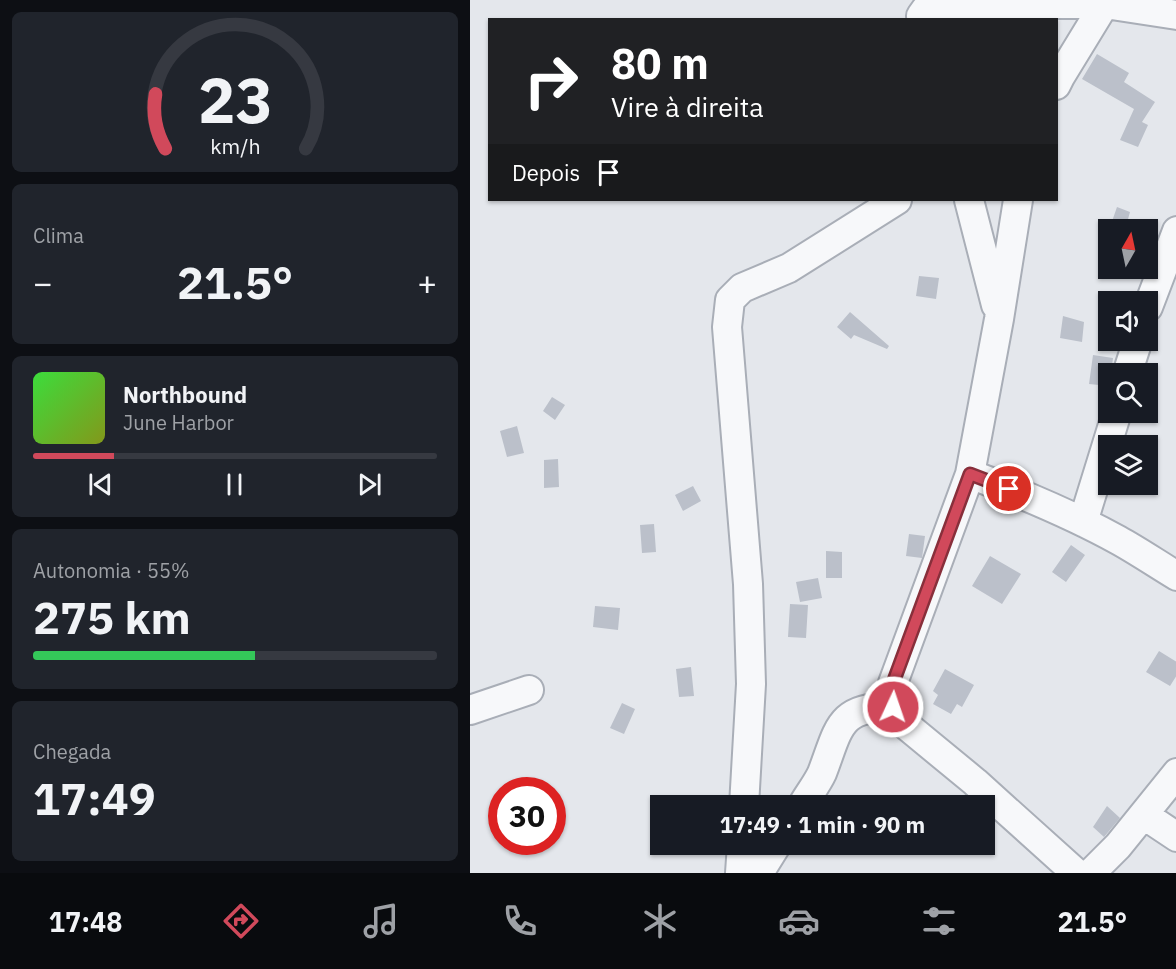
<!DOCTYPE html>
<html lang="pt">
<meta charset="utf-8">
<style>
body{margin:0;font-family:"IBM Plex Sans",sans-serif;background:#20242c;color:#f1f3f6;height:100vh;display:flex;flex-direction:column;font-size:22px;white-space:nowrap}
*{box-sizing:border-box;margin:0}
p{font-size:20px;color:#9ea1a6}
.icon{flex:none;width:33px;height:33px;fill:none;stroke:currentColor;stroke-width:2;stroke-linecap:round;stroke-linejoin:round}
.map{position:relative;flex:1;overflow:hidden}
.sheet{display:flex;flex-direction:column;gap:12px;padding:12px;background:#0d0f14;width:470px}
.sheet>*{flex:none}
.banner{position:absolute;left:18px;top:18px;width:570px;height:183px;border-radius:0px;box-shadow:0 2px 4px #0004;background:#202124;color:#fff;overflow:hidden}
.needle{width:39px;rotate:9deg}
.fabs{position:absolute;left:628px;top:219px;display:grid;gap:12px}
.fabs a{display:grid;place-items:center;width:60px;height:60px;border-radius:0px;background:#171b24;box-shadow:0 2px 4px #0004;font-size:30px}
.speed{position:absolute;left:18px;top:777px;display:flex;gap:12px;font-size:30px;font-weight:700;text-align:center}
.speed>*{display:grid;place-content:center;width:78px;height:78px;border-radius:50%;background:#171b24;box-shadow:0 2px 4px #0004;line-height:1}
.speed .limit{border:9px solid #d22;background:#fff;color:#111}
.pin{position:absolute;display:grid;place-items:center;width:51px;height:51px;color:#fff;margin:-26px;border:3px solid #fff;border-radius:50%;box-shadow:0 2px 6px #0007}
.me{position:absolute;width:66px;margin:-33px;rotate:3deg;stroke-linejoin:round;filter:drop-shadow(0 0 4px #0008)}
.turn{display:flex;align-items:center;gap:21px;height:126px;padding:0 24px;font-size:27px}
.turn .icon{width:78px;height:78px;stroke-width:2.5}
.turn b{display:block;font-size:42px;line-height:51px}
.then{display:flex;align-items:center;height:57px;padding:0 24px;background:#0003;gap:12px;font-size:22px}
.big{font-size:45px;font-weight:700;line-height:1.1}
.sheet .card{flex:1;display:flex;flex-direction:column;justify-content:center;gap:9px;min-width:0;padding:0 21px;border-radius:9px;background:#20242c}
.sheet .dial{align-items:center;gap:0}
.dial svg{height:156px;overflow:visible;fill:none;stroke:#363941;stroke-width:7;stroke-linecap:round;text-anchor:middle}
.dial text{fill:#f1f3f6;stroke:none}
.song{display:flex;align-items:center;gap:18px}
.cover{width:72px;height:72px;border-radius:9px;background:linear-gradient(135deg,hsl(120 70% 55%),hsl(70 70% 35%))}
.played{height:6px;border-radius:3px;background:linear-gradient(90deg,#d1495b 20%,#363941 20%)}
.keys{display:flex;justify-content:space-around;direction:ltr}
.heat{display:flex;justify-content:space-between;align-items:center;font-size:33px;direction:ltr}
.charge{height:9px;border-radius:4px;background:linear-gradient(90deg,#34c759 55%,#363941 0)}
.trip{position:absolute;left:180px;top:795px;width:345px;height:60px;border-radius:0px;background:#171b24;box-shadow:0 2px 4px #0004;font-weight:700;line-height:60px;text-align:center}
.tab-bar{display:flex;height:96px;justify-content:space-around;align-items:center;background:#090b0e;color:#9ea1a6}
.tab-bar .icon{width:42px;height:42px}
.tab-bar .current{color:#d1495b}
.tab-bar b{font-size:27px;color:#f1f3f6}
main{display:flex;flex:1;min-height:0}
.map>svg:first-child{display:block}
.building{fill:#bbc0ca}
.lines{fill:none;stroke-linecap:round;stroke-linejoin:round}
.minor-casing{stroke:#a9aeb7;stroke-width:32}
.minor{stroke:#f7f8fa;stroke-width:28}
.route-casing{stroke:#882f3b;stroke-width:15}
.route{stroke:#d1495b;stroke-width:10}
</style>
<main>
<section class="sheet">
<div class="card dial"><svg viewBox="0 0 100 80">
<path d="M14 69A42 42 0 1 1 86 69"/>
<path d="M14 69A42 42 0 0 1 9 41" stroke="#d1495b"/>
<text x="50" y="56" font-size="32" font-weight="700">23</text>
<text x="50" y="72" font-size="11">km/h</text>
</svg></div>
<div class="card"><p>Clima</p>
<div class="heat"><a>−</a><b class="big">21.5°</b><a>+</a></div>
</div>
<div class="card">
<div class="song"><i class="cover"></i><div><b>Northbound</b><p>June Harbor</p></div></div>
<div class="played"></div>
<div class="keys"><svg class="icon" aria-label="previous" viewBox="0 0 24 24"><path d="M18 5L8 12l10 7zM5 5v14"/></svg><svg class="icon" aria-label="pause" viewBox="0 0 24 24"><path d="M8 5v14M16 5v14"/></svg><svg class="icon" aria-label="next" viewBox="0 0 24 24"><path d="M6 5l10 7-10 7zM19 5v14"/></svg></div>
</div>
<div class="card"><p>Autonomia · 55%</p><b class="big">275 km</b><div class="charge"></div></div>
<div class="card"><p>Chegada</p><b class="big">17:49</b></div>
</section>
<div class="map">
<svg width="707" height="873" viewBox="0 0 707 873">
<rect width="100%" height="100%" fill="#e4e7ec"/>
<path class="building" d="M627,54l32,19 -5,9 31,20 -13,20 6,3 -10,22 -18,-7 14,-31 -52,-30z
M647,207l13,5 -5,18h-16z
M449,276l20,2 -3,21 -20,-3z
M380,312l39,34 -2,3 -33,-14 -3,4 -14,-12z
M593,316l21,6 -2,20 -22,-4z
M623,355l20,3 -2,16h-2v12l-20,-2z
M82,397l13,8 -10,15 -12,-9z
M47,426l7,27 -17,4 -7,-26z
M88,459l1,28 -15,1v-28z
M223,486l8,15 -18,10 -8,-16z
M184,524l2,28 -14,1 -2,-28z
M439,534l16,2 -3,22 -16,-2z
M601,545l14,10 -19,27 -14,-10z
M356,551l16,1v26h-16z
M520,556l31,18 -19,30 -30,-18z
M348,578l4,20 -22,4 -4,-20z
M320,604l18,1 -2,33 -18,-1z
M125,606l25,2 -2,22 -25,-3z
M689,651l18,11v13l-7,11 -24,-14z
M221,667l3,29 -15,1 -3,-28z
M475,669l29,16 -12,22 -5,-3 -6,10 -18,-10 5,-9 -5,-4z
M152,703l13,6 -11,25 -14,-6z
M637,806l13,12 -16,19 -11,-10z"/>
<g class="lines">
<g class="minor-casing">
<path id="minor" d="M452,20l-1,-4 5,-7 9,-2 88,-3h82l72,11
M586,85l4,-8 47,-77
M499,200l27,105
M548,200l-19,119 -29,155 -77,209 -3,14 3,10 14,19 68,56 101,91
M678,307l29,-76
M657,374l11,-34
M500,474c50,19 101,40 148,66 20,11 39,24 59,36
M613,522l34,-110
M0,710l59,-20
M274,806l7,-122 -3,-100 -21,-257 3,-27 12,-12 47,-20 108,-68
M332,806c6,-11 15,-22 20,-33 17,-44 16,-67 71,-66
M674,815l33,22
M270,873l2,-29
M289,873l18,-29
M621,873l27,-27 59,-73"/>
</g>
<use href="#minor" class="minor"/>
</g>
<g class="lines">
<g class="route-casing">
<path id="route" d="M423,707l-3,-10 3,-14 77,-209 39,15"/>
</g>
<use href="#route" class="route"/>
</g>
</svg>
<div class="fabs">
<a><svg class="needle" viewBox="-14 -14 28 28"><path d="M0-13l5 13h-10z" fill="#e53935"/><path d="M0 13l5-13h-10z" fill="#9ea1a6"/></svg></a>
<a><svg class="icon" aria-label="sound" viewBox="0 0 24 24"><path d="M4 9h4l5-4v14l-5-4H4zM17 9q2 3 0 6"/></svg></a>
<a><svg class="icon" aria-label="search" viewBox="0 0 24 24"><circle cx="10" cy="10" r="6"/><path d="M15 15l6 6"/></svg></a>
<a><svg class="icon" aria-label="layers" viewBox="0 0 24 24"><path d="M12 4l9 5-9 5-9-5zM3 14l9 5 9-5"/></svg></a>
</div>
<div class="speed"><div class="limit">30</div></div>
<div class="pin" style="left:539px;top:489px;background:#d93025"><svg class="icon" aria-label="arrive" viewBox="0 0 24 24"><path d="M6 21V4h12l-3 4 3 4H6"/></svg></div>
<svg class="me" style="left:423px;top:707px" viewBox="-20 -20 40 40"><circle r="17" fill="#d1495b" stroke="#fff" stroke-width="3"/><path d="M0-11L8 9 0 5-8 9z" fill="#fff"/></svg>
<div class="trip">17:49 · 1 min · 90 m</div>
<div class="banner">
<div class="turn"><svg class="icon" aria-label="right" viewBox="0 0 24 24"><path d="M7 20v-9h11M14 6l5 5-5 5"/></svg><div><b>80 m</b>Vire à direita</div></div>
<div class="then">Depois<svg class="icon" aria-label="arrive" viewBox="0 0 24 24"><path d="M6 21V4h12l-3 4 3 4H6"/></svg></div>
</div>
</div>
</main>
<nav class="tab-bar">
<b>17:48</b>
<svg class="icon current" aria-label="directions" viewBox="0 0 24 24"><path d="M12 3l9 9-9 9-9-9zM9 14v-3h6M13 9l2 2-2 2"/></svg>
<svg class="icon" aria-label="music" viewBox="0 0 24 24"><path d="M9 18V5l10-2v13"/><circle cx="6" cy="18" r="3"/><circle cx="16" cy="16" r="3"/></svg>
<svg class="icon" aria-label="phone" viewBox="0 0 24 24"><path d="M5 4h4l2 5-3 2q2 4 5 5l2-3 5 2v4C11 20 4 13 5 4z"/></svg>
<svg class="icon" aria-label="climate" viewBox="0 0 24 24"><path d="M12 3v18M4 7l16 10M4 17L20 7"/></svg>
<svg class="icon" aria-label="car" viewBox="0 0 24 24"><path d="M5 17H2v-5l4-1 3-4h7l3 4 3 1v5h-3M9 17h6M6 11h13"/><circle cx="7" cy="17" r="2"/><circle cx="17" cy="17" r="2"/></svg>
<svg class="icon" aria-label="filters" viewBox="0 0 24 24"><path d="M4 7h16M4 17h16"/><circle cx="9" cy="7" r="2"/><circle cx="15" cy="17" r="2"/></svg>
<b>21.5°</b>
</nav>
